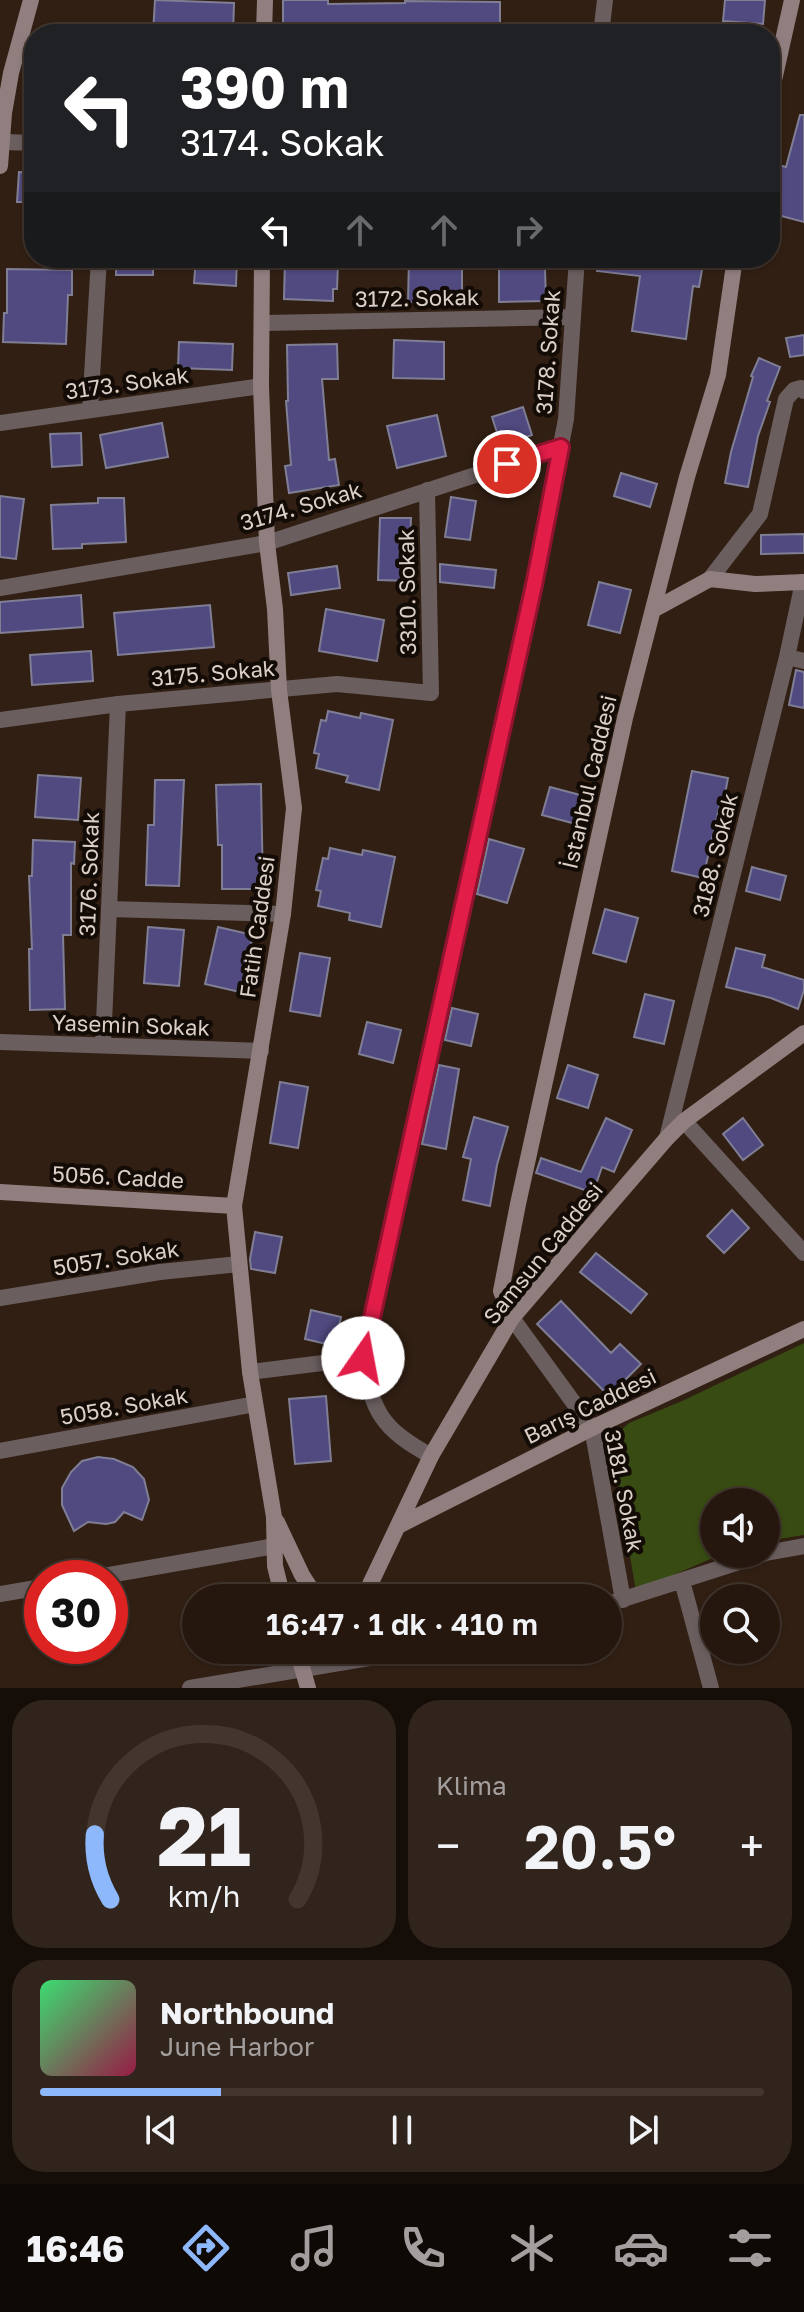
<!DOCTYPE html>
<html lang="tr">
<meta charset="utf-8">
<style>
body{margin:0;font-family:"Golos Text",sans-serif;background:#31241c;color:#f1f3f6;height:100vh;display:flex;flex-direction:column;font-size:30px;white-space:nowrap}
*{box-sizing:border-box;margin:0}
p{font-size:26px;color:#a39f9e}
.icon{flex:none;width:44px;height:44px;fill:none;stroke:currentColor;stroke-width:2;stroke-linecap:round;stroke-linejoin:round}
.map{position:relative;height:1688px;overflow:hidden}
.sheet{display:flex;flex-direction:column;gap:12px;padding:12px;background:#140d08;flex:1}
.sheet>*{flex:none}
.banner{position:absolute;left:24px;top:24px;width:756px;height:244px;border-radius:32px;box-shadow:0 2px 6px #0004,0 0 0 2px #42362e;background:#202124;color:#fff;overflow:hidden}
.fabs{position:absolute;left:700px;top:1488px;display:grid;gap:16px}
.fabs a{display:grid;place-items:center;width:80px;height:80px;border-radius:50%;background:#25170e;box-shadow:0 2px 6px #0004,0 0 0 2px #42362e;font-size:40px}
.speed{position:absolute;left:24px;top:1560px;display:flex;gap:16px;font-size:40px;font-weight:700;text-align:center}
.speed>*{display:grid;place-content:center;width:104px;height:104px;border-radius:50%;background:#25170e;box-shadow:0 2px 6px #0004,0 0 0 2px #42362e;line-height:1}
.speed .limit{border:12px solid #d22;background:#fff;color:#111}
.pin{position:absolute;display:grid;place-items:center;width:68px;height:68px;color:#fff;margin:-34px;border:4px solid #fff;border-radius:50%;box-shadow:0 2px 8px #0007}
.me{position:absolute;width:88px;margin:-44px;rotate:12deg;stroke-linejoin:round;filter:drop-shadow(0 0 6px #0008)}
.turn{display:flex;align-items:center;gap:28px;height:168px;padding:0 24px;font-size:36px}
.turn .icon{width:104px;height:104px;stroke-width:2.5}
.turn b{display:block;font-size:56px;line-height:68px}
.lanes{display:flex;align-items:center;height:76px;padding:0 24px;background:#0003;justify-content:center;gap:40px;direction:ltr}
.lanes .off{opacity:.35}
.big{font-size:60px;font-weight:600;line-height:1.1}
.sheet .widget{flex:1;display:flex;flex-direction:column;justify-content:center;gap:12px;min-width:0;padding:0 28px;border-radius:32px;background:#31241c}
.sheet .dial{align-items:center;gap:0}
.dial svg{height:208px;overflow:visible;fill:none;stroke:#42362e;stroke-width:7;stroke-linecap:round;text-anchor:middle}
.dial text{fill:#f1f3f6;stroke:none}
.song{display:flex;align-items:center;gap:24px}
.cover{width:96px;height:96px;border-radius:12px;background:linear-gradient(135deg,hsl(140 70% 55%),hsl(340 70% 35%))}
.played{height:8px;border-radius:4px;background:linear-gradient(90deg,#8db9fc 25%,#42362e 25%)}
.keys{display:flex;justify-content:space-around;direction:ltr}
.heat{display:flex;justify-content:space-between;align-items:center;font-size:44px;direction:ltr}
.sheet .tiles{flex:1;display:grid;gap:12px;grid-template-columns:1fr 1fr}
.widget:last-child{grid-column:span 2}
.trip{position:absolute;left:182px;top:1584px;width:440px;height:80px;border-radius:40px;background:#25170e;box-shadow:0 2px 6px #0004,0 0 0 2px #42362e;font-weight:600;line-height:80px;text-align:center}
.menu{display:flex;height:128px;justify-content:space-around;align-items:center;background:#0f0906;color:#a39f9e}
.menu .icon{width:56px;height:56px}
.menu .active{color:#8db9fc}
.menu b{font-size:36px;color:#f1f3f6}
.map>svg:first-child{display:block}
.green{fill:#374b12}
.building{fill:#504a81;stroke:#7f7e95;stroke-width:2}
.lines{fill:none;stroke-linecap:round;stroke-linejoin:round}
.street{stroke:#6a5e5f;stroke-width:16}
.secondary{stroke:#917f80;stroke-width:16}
.route-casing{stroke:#92132f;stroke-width:20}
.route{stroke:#e11d48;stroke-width:14}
.labels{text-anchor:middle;stroke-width:8;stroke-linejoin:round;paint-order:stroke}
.street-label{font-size:22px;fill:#dbcfc7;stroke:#130b06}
</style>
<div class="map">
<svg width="804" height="1688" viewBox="0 0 804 1688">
<rect width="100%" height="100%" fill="#311f13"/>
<path class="green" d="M804,1343v192l-38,6v-39h-52v52h8l-86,37 -26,-151 19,-17 53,-22z"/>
<path class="building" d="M155,0l79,3 -1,31h-80z
M283,0h45v4l77,-1v-2l95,1v32h-217z
M725,0h40l-2,24 -40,-3z
M800,115h4v107l-34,-9v-18l8,-30 8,2z
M19,172l15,1v29h-17z
M116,258h37v17h-37z
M196,258h41l-1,28 -42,-3z
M285,258h48v5h5l-1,26h-4v12l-49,-2z
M409,258h48v7h5v26h-4l-1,13 -49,-2z
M599,258h105l-5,29 -6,-1 -7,53 -54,-8 8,-55 -43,-5z
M7,269l65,1v25h-4l-2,49 -63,-2 1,-29h3z
M499,269h46l1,32 -47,1z
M804,335v20l-14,2 -4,-19z
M394,340l50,2v37l-51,-1z
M179,342l54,2 -1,26 -54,-2z
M337,344l1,35h-16l7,81 6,-1 4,26 -50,8 -4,-27 6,-1 -5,-64h2l-1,-56z
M759,358l21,9 -13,34 3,1 -12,34 -10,51 -23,-4 6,-31 22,-75 -2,-1z
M523,407l9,28 -31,10 -9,-28z
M437,415l9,41 -49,12 -10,-42z
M162,423l6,34 -62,11 -6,-33z
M81,433l1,32 -30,2 -2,-33z
M621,473l36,11 -7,23 -36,-11z
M0,496l24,3 -8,60 -16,-2z
M451,497l25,4 -6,39 -25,-3z
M98,498h26l2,44 -44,2v4l-29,1 -2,-44 47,-2z
M380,518h31l-2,63 -31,-1z
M804,534v19l-43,1v-19z
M440,564l56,6 -2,18 -54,-6z
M337,566l3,22 -49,7 -3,-22z
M599,582l32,8 -11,43 -32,-8z
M81,595l2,32 -83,6v-31z
M210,605l4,42 -96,8 -4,-42z
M326,609l58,11 -7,41 -58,-10z
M91,651l2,30 -61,4 -2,-30z
M796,670l8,2v36l-15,-3z
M328,711l32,7 1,-5 32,7 -14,70 -33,-8 2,-6 -32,-8 3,-14 -5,-1 7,-33 5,1z
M692,771l36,7 -5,27 -3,-1 -17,74 -31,-7z
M38,775l43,3 -3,42 -43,-3z
M155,780h29l-5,106 -33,-1 2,-60h6z
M261,784l2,105h-41v-44h-4l-2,-60z
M550,787l34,9 -8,28 -34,-9z
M489,839l35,10 -17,54 -30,-9z
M33,840l42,2 -1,22 -3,-1v72h-8l2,74 -35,1 -1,-61h3l-3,-73h3z
M330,848l32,7 1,-5 32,7 -14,70 -32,-7 1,-7 -32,-7 3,-15 -5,-1 7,-32 5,1z
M752,867l34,9 -6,24 -34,-9z
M605,909l33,9 -12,44 -33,-9z
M148,927l36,3 -5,56 -35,-3z
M218,927l35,8 -13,57 -35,-8z
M736,948l29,7 -3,12 42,13v10l-6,19 -27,-11 -45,-11z
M300,953l30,5 -10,58 -30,-5z
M645,994l29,7 -10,43 -30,-7z
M452,1008l26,6 -7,32 -26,-6z
M367,1022l34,8 -8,33 -34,-9z
M439,1065l20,4 -13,80 -24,-5z
M568,1065l30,10 -10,33 -31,-10z
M280,1082l28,5 -10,61 -28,-5z
M474,1117l34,10 -11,38 -7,41 -27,-6 8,-41 -8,-2z
M606,1118l26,12 -18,42 -12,-5 -9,26 -57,-20 5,-15 40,14z
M743,1118l20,27 -20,15 -20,-26z
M732,1210l17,18 -25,25 -17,-17z
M255,1232l27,5 -7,36 -24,-4 -1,-10z
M596,1253l51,41 -16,19 -51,-41z
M561,1301l50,52 9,-9 21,20 -32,32 -72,-72z
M311,1310l30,7 -6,29 -30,-7z
M326,1396l5,65 -36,3 -6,-65z
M98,1457l16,2 19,8 11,12 5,21 -7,20 -18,-8 -9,10 -9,2 -18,-2 -14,9 -12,-26v-17l9,-16 11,-11z"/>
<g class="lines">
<path class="street" d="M601,34l4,-34
M3,142l31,1
M263,323l309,-6
M90,410l9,-152
M0,423l261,-37
M710,579l50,-65 26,-115 8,-9 7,-2 3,3
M0,588l267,-45 294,-96
M787,657l17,4
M0,720l118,-16 219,-20 94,9 -4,-203
M109,909l174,5
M0,1042l261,9
M103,1045l15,-341
M684,1121l120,132
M667,1138l120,-481 16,-75
M0,1298l160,-26 79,-8
M512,1318l80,110 31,172
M250,1372l113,-14
M0,1451l255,-47
M431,1456c-50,-28 -58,-43 -68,-98l171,-773 32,-166 11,-161
M766,1553l38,-7
M92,1578l183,-32
M682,1581l29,107
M0,1594l42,-7
M608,1604l156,-50
M190,1688l227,-38"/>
<path class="secondary" d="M264,34l1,-34
M770,98l22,-98
M0,166l4,-53 7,-40 20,-73
M262,258l-1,128 6,157 8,66 4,81 15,118 -11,106 -49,292 16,166 24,145 1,49 8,32
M653,610l57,-31 45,5 49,-2
M0,1192l234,14
M512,1318l-11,-27 17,-87 107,-486 62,-241 31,-102 17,-117
M277,1522l25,53 15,23
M398,1526l194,-98 212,-99
M362,1598l3,-3 66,-139 81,-138 155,-180 17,-17 120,-88
M297,1650l11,38"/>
</g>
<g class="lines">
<g class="route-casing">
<path id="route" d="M363,1358l171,-773 27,-138 -54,17"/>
</g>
<use href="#route" class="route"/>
</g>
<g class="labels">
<g class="street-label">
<text transform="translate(417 298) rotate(-1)" y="8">3172. Sokak</text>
<text transform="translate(548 352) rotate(-86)" y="8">3178. Sokak</text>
<text transform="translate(127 383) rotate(-8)" y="8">3173. Sokak</text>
<text transform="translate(301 506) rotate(-16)" y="8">3174. Sokak</text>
<text transform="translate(407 592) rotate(-91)" y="8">3310. Sokak</text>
<text transform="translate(213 673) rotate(-5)" y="8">3175. Sokak</text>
<text transform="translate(589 782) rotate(-77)" y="8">İstanbul Caddesi</text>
<text transform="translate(715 855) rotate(-76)" y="8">3188. Sokak</text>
<text transform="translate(89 874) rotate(-88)" y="8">3176. Sokak</text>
<text transform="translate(257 927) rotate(-82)" y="8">Fatih Caddesi</text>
<text transform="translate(131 1025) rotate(2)" y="8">Yasemin Sokak</text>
<text transform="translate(118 1177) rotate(3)" y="8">5056. Cadde</text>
<text transform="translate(543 1253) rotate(-51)" y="8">Samsun Caddesi</text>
<text transform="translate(116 1258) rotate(-9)" y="8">5057. Sokak</text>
<text transform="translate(124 1406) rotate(-10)" y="8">5058. Sokak</text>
<text transform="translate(590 1406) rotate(-26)" y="8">Barış Caddesi</text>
<text transform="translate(624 1491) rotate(79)" y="8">3181. Sokak</text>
</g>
</g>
</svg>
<div class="fabs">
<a><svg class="icon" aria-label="sound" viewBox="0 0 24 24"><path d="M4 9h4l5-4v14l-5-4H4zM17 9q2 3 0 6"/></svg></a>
<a><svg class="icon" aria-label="search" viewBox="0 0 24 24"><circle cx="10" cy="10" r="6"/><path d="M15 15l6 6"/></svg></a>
</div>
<div class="speed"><div class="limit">30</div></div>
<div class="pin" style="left:507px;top:464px;background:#d93025"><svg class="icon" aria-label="arrive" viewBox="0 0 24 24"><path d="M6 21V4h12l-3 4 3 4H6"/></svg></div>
<svg class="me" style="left:363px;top:1358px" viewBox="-20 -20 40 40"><circle r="19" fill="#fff"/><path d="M0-13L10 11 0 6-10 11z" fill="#e11d48"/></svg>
<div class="trip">16:47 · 1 dk · 410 m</div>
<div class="banner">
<div class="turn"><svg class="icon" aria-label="left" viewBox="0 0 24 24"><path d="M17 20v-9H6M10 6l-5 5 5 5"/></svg><div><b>390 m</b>3174. Sokak</div></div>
<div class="lanes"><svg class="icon" aria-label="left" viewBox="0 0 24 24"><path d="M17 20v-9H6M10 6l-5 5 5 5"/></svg><svg class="icon off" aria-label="ahead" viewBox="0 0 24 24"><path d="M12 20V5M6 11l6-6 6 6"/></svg><svg class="icon off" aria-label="ahead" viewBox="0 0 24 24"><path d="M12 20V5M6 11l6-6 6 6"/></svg><svg class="icon off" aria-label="right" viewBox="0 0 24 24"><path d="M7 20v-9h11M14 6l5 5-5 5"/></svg></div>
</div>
</div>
<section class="sheet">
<div class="tiles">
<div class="widget dial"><svg viewBox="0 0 100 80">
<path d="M14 69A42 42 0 1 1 86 69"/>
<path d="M14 69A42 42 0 0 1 8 44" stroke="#8db9fc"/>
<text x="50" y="56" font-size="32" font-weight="700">21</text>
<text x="50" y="72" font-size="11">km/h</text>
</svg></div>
<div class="widget"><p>Klima</p>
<div class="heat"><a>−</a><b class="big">20.5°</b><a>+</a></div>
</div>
<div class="widget">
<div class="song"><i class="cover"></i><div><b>Northbound</b><p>June Harbor</p></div></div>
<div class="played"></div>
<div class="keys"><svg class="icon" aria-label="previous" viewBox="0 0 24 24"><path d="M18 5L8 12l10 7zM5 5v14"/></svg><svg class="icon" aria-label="pause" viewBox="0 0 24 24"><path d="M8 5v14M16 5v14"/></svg><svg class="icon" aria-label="next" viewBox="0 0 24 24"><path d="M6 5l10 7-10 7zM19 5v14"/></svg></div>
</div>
</div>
</section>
<nav class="menu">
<b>16:46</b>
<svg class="icon active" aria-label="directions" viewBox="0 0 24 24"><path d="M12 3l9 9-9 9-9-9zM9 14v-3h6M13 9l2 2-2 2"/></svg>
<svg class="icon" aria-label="music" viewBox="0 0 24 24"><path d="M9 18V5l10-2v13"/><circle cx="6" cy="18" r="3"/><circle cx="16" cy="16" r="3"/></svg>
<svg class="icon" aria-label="phone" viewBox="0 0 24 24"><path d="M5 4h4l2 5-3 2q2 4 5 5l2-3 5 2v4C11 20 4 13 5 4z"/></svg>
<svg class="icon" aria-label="climate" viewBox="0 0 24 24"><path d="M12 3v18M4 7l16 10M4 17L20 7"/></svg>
<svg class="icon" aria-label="car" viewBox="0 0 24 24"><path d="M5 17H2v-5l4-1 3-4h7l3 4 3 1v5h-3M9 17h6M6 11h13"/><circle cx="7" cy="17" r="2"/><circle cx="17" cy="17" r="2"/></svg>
<svg class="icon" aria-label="filters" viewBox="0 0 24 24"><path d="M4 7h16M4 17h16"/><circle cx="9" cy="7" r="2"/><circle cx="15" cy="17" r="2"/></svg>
</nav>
